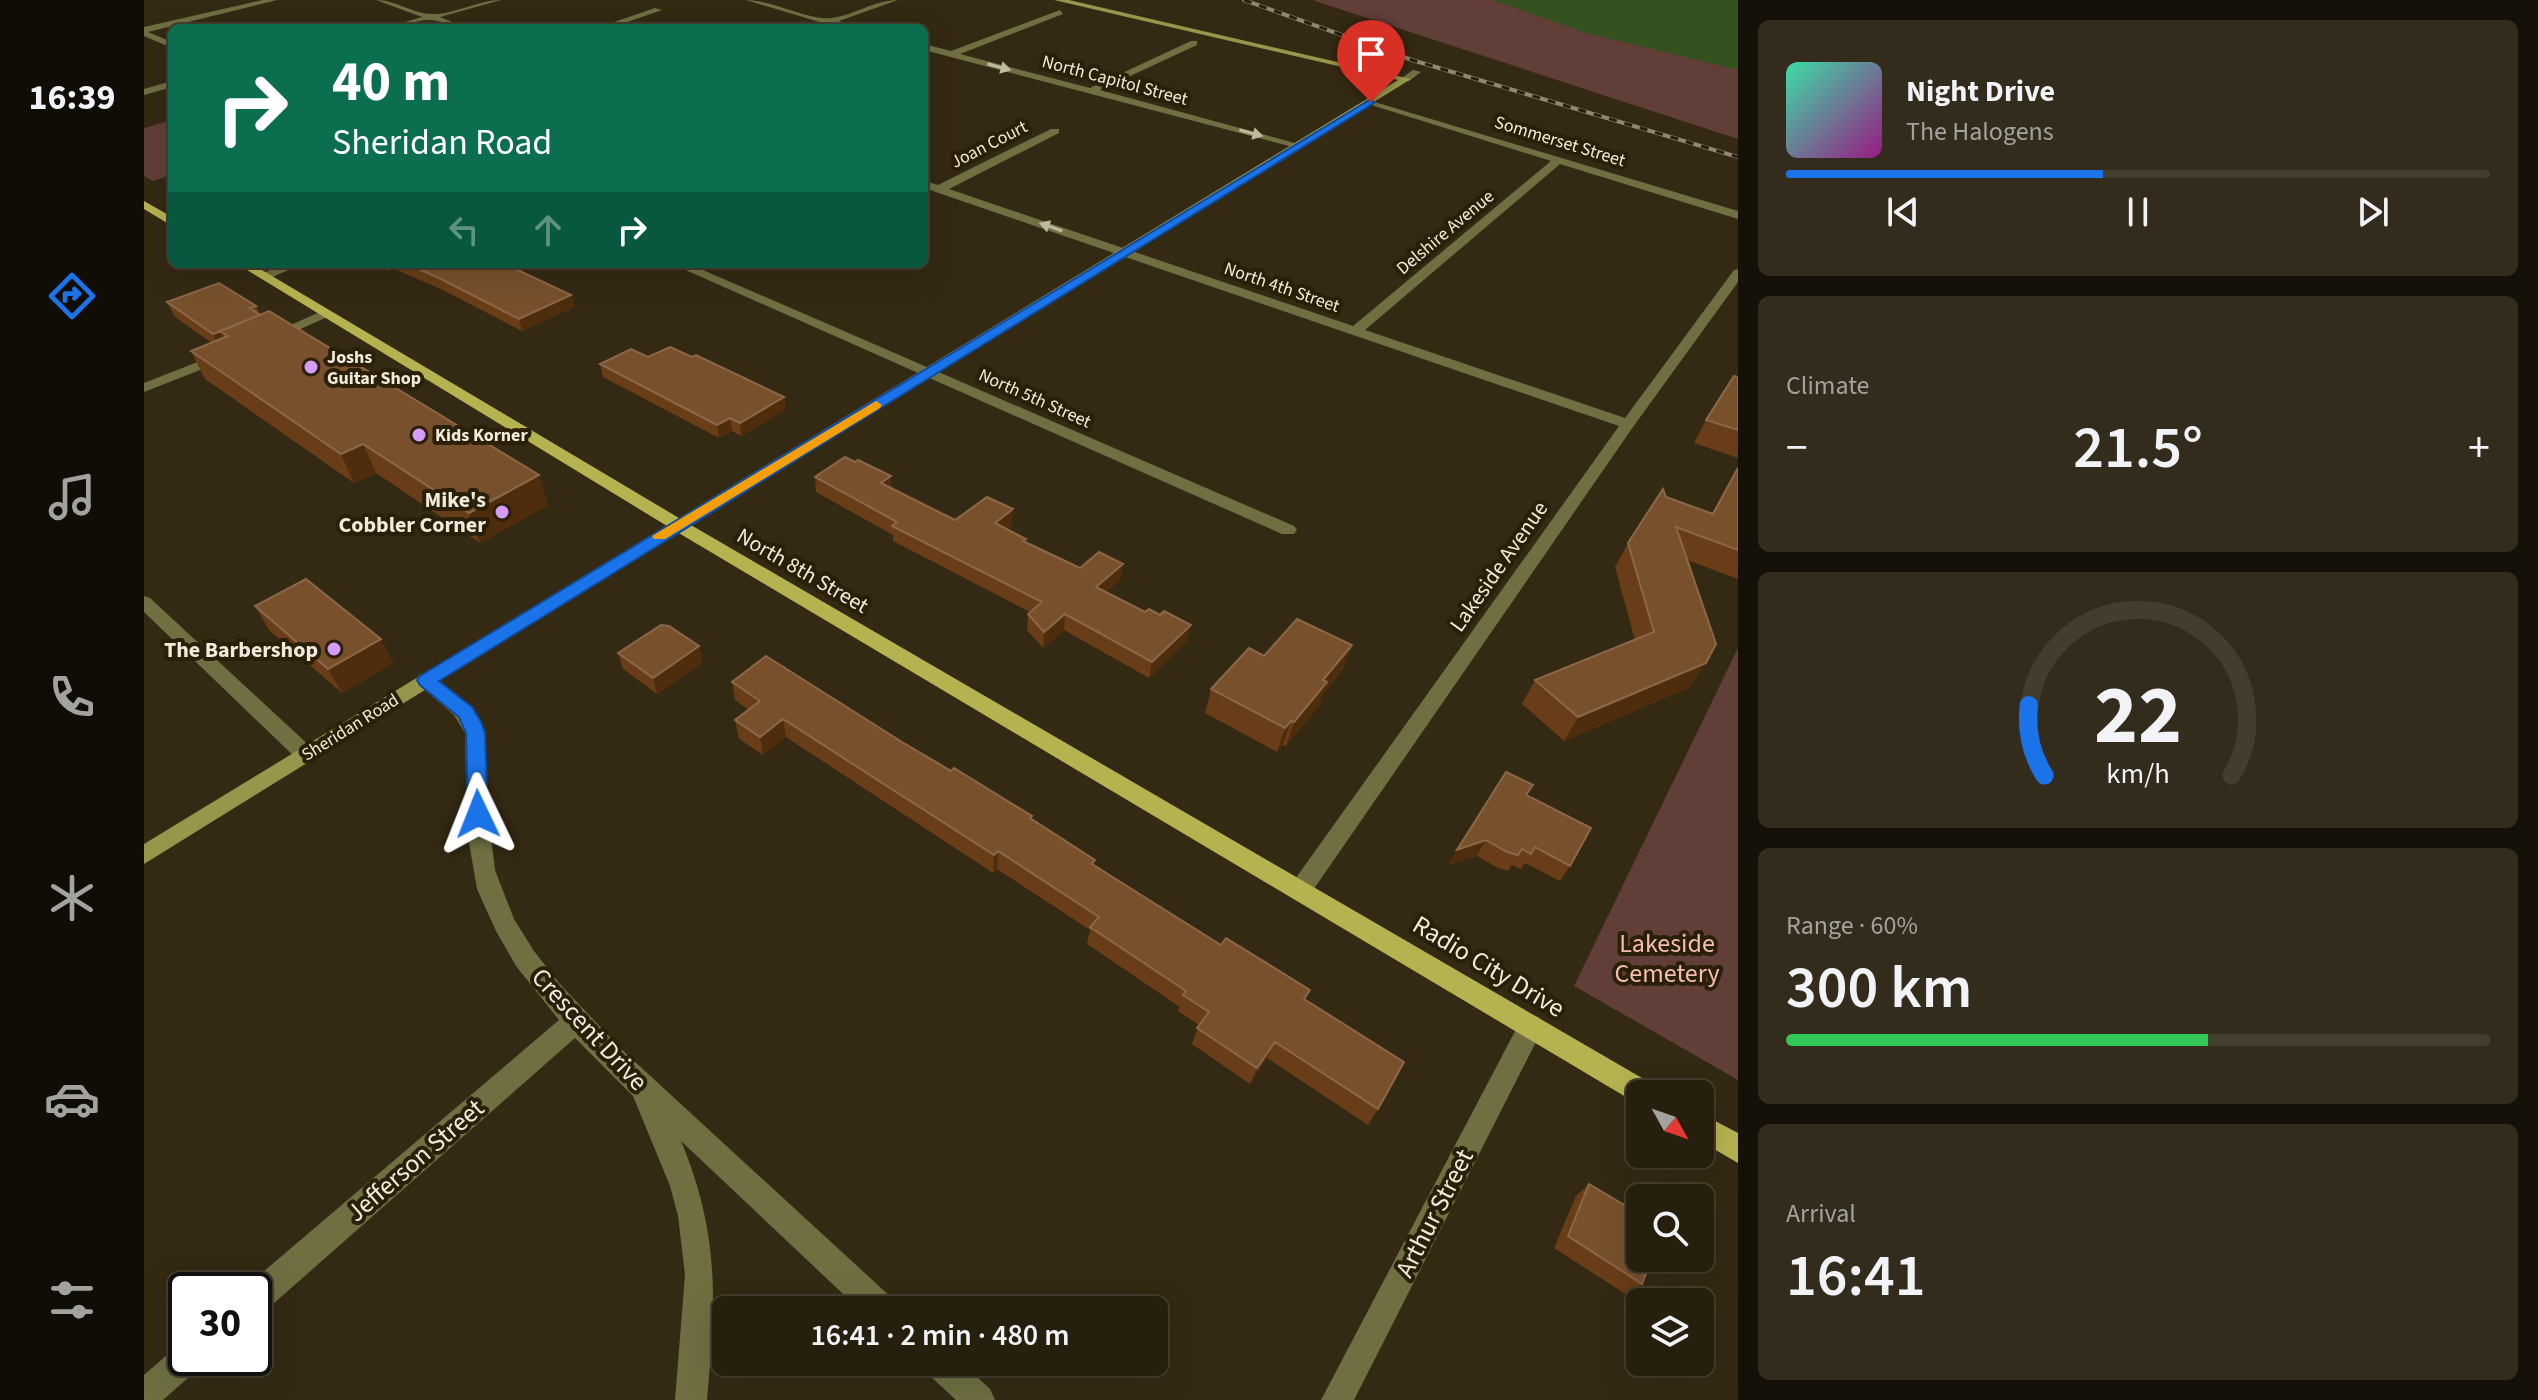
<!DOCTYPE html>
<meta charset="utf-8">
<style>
body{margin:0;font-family:"Source Sans 3",sans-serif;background:#332c1c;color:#f1f3f6;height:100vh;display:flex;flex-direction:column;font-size:30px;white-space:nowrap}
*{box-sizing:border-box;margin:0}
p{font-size:26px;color:#a4a29e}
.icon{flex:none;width:44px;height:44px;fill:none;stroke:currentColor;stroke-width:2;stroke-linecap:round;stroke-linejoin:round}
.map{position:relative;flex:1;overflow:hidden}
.details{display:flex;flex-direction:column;gap:20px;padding:20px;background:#151108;width:800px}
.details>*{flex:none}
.top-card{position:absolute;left:24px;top:24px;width:760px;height:244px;border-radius:12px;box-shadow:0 8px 32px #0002,0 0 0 2px #433d2e;background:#0b6e4f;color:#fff;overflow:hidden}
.needle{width:52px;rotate:130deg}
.tools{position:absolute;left:1482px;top:1080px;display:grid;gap:16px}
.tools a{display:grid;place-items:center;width:88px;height:88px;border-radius:12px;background:#271f0e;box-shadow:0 8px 32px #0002,0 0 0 2px #433d2e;font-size:40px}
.speed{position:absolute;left:24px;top:1272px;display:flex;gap:16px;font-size:40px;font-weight:700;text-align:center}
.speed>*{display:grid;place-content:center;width:104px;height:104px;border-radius:50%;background:#271f0e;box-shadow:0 8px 32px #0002,0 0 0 2px #433d2e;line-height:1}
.speed .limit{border:4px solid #111;border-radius:12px;background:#fff;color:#111}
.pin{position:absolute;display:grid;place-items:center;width:68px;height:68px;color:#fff;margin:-82px -34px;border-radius:50% 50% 50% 0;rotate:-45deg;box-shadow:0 0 8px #0007}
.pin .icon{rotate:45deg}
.me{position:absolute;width:88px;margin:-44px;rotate:358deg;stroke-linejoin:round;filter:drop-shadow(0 0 6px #0008)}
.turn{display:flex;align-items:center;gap:28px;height:168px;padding:0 32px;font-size:36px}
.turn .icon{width:104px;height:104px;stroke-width:2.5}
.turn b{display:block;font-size:56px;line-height:68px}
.lanes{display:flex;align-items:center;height:76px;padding:0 32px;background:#0003;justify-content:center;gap:40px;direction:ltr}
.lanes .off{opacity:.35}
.big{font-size:60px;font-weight:600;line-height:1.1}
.details .card{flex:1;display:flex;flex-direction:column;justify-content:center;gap:12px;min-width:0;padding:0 28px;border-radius:12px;background:#332c1c}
.details .dial{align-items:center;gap:0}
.dial svg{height:208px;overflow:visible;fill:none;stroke:#433d2e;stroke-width:7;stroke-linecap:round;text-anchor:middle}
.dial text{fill:#f1f3f6;stroke:none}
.song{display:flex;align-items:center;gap:24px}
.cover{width:96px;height:96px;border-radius:12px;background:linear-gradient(135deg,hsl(160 70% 55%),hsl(310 70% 35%))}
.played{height:8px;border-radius:4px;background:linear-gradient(90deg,#1a73e8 45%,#433d2e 45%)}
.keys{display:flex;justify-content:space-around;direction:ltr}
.heat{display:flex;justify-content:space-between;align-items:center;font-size:44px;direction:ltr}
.charge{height:12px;border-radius:6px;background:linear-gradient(90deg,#34c759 60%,#433d2e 0)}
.trip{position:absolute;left:568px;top:1296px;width:456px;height:80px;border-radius:12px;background:#271f0e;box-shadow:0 8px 32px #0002,0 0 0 2px #433d2e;font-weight:600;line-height:80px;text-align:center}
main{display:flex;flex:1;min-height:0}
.menu{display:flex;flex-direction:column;width:144px;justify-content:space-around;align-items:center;background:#100c06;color:#a4a29e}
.menu .icon{width:56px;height:56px}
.menu .on{color:#1a73e8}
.menu b{font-size:36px;color:#f1f3f6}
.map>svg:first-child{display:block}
.green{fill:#613e38}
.water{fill:#34511f}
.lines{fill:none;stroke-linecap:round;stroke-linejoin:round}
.minor{fill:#6f6f42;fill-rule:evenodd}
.secondary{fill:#97964b;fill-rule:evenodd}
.primary{fill:#b5b350;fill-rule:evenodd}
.rail-casing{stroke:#8f8674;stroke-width:4}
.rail{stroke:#2a1f09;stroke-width:3;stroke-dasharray:8;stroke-linecap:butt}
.wall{fill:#693d17}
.shaded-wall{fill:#4e2d0c}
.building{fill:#78502c;stroke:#8b6848;stroke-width:2}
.oneway{fill:#beb99f}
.route{fill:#1a73e8;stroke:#114b97;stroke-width:2}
.slow{fill:#f59e0b}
.poi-dot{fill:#d49cfb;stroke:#2a1f09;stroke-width:3}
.labels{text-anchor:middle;stroke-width:8;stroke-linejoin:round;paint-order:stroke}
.far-street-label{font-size:18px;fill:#f2eadd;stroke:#2a1f09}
.far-poi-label{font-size:18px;font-weight:bold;fill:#f2eadd;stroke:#2a1f09;text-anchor:start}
.poi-label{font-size:22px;font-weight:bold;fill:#f2eadd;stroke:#2a1f09;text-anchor:end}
.street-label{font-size:22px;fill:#f2eadd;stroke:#2a1f09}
.near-park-label{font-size:26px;fill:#f5bcb3;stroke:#2a1f09}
.near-street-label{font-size:26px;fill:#f2eadd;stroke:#2a1f09}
</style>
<main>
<nav class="menu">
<b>16:39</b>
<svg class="icon on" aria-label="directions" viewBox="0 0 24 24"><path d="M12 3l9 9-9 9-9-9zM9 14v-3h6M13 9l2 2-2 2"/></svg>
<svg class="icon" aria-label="music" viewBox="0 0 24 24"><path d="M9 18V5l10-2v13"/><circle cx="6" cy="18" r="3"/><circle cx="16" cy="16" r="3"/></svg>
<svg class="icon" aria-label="phone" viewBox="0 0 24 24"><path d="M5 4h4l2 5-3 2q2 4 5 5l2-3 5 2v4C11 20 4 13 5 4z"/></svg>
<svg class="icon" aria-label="climate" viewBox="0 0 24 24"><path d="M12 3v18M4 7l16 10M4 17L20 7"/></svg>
<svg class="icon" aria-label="car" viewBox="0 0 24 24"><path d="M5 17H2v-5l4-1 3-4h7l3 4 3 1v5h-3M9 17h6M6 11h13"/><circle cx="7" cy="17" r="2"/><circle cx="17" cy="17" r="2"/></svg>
<svg class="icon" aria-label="filters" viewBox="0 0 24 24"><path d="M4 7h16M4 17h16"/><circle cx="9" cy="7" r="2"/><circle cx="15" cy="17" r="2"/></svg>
</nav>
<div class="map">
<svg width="1594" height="1400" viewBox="0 0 1594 1400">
<rect width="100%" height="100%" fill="#342913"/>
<path class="green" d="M1168,0h426v139z
M28,120v55l-19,6 -9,-5v-48z
M1594,648v432l-164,-94z"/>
<path class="water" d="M1349,0h245v70l-152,-37z"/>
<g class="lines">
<path class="minor" d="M119,0h14l-129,32 24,10v6l-28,-12v-9z
M232,0c20,0 37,14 56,14 23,1 45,-14 69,-14l-61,17 27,11c-13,0 -25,-8 -38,-8 -14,0 -29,8 -44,8l37,-11z
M602,0c26,0 64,21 86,18 23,-3 42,-18 66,-18l-59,21 19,7 -32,-4z
M511,8l7,2 -52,18h-13z
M916,10l3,4 -103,40 130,34 101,-47h6v4l-97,45 202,55 -9,2 -369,-97v-6l27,7z
M1269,70l8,2 -12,9h-6v-4z
M28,81v6l-28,8v-6z
M1224,100l370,111v8l-178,-55 -195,166 260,88 109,-148 4,-1v13l-105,145 -324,469 -8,3 -8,-3 -4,-7 4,-7 326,-456 -695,-238v-7l14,4 113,-56h8v4l-110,56 404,137 198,-165 -183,-57z
M140,264h18l-34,15 -11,-3z
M528,264h17l605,262 3,4 -3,4h-12z
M178,311l12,3 -58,26 -12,-3z
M79,352l5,1v6l-84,33v-9z
M0,596l6,2 163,151 3,6 -3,6h-14l-155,-149z
M282,673l7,2 35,29 17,29 3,78 7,59 19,49 20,32 26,33 60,64 273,251 4,11h-37l-179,-169c39,94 35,160 26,259h-32l10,-125 -7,-59 -8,-30 -37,-90 -58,-58 -310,273 -11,4v-25l-11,-1 316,-269 -43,-54 -20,-35 -19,-42 -10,-58 -2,-98 -11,-18 -35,-30 -3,-5 3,-5z
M1387,1014l9,4 4,8 -4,8 -186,366h-33l201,-382z
M42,1343v15h17l-5,11 -35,31h-19v-25l32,-28z
M778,1362h39l29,27 5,11h-39l-29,-27z"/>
<path class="secondary" d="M910,0h15l342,79 -1267,785v-20l1254,-764z"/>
<path class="primary" d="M0,201l28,16v9l-28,-17z
M93,264h15l432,257 970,564 4,9h-18v11l-4,-2 -964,-574z
M1556,1113l38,20v30l-38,-22z"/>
<g class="rail-casing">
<path id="rail" d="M1100,0l168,60 326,97"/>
</g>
<use href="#rail" class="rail"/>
</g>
<path class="wall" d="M229,264h132l66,31 3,12 -52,24 -81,-42 -47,-20 -7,2z
M23,302l89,4 4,8 279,161 9,30 -68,38 -104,-70 -22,10 -149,-104 -14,-28 21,-8 -37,-26z
M504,357h44l92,40 1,13 -44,26 -9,-5 -13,7 -116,-61 -3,-13z
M1594,377v81l-44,-15 12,-23z
M1594,466v113l-51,-19 3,127 -126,54 -42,-37 13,-24 100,-40 -20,-73 13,-24 38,-46 46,16z
M671,477l77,12 63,31 57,5 -5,4 19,10v3l54,26 41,11 -15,13 81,48 -38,38 -85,-48 -21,18 -16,-18 1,-16 2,-2 -137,-71v-6l-77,-43z
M111,606l138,57 -51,30 -73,-63z
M1208,645l-9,24 -20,25 -4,12 -33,40 -3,-1 -6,7 -72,-39 6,-24 53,-33z
M555,646l3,17 -45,31 -34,-25 -5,-16z
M588,682l170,60 130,74 -1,3 64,46 210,135 73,109 -10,16 -101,-67 -17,26 -58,-40 7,-19 -21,-14 2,-4 -93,-63 3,-14 -93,-61 -4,4 -207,-136 -23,18 -24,-16 -4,-19 14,-10 -14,-10z
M1383,796l43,70 -10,15 -35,-18 -4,6 -9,-4 -4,6 -10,-3 -21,-12 -29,9 9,-15z
M1445,1184l33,20 5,-4 15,84 -15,11 -73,-47 22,-52z"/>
<path class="shaded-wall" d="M240,264h8l2,5 -7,2z
M427,295l3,12 -52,24 -3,-12z
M76,331l8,15 -8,3 -7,-15z
M640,397l1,13 -44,26 -1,-13z
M586,418l2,13 -13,7 -2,-13z
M219,444l13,29 -22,10 -13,-29z
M395,475l9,30 -68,38 -11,-30z
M747,476l1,16 -11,-9z
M869,509l-1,16 -18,13 1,-15z
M979,564l-2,15 -27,24 2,-16z
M921,614l-1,16 -21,18 1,-16z
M1047,625l-4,15 -38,38 3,-16z
M237,639l12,24 -51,30 -14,-24z
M1208,645l-9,24 -20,25 -4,12 -33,40 8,-24 29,-42z
M555,646l3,17 -45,31 -4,-16z
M1562,663l-16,24 -126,54 14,-24z
M639,719l3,18 -23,18 -3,-18z
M1147,721l-8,24 -6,7 8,-24z
M1342,840l-9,16 -29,9 9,-15z
M854,851l-1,18 -4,4 1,-18z
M1131,1042l-8,16 -17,26 7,-16z"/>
<path class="building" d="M263,264h98l66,31 -52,24 -82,-42z
M75,283l37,23 -6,2 10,7 -47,19 -46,-32z
M125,311l270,164 -70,38 -106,-69 -22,10 -150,-103 37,-15 -8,-5z
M526,347l22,10 4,-2 88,42 -44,26 -10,-5 -13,7 -117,-61 31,-15 17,8z
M1590,376l4,1v53l-32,-10z
M701,457l10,5 3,-2 33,16 -10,7 74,37 32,-23 26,12 -18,14 31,16 -3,2 57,27 19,-16 24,12 -27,23 49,25 4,-3 11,6 4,-4 27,14 -39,37 -87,-48 -21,18 -16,-18 14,-12 -150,-76 5,-4 -82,-45z
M1594,468v82l-62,-23 40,117 -10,19 -128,54 -43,-37 119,-48 -26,-89 35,-54 3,8 47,17z
M162,579l75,60 -53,30 -73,-63z
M1153,619l55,26 -29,35 4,2 -33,40 -3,-1 -6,7 -74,-39 38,-41 15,8z
M517,625l8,1 30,20 -46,32 -35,-25z
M622,656l136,86 49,29 3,-3 78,48 -2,2 65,42 -3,4 73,46 56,35 5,-7 84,52 -6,9 100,63 -26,47 -103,-67 -18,26 -60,-40 12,-16 -26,-17 3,-4 -96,-64 9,-10 -101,-66 -4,4 -211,-136 -23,18 -25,-17 25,-19 -28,-19z
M1362,772l27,13 -7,10 65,33 -21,38 -35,-19 -4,7 -9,-5 -4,6 -11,-3 -21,-12 -29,10z
M1445,1184l37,22 1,-6 13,8v50h12l-10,26 -74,-48z"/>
<defs><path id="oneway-solid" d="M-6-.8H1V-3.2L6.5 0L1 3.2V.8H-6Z" transform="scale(2)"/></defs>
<g class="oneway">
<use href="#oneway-solid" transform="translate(855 67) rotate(15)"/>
<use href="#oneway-solid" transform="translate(1107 133) rotate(15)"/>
<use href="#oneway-solid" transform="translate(907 227) rotate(-161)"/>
</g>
<path class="route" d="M1227,99l3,4 -935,578 33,26 9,15 4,11 3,81 -3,6h-14l-3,-6 -2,-81 -7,-16 -39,-32 -3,-5 3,-4z"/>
<path class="slow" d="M732,401l6,4 -2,3 -215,131h-11l-2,-3z"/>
<g class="poi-dot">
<circle cx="167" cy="367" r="8"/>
<circle cx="275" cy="435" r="8"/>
<circle cx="358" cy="512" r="8"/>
<circle cx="190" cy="649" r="8"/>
</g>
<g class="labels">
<g class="far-street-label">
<text transform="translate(971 80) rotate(15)" y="6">North Capitol Street</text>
<text transform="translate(1416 141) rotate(17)" y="6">Sommerset Street</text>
<text transform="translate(845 144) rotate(-27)" y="6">Joan Court</text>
<text transform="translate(1301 232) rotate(-40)" y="6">Delshire Avenue</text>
<text transform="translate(1138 287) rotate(19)" y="6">North 4th Street</text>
<text transform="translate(891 398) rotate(24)" y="6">North 5th Street</text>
<text transform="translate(206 727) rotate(-32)" y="6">Sheridan Road</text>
</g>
<g class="far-poi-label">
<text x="183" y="363">Joshs<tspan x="183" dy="21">Guitar Shop</tspan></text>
<text x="291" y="441">Kids Korner</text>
</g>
<g class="poi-label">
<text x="342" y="507">Mike's<tspan x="342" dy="25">Cobbler Corner</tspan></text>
<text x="174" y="657">The Barbershop</text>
</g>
<g class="street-label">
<text transform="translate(1354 566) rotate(-55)" y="8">Lakeside Avenue</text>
<text transform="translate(659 570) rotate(30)" y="8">North 8th Street</text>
</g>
<g class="near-park-label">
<text x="1523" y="952">Lakeside<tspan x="1523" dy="30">Cemetery</tspan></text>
</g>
<g class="near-street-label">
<text transform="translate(1345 966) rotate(31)" y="9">Radio City Drive</text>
<text transform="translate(446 1029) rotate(47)" y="9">Crescent Drive</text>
<text transform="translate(271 1160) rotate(-41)" y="9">Jefferson Street</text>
<text transform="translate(1290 1213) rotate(-63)" y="9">Arthur Street</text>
</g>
</g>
</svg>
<div class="tools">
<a><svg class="needle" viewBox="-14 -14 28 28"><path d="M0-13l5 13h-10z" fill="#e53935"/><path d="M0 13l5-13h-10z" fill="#a4a29e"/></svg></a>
<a><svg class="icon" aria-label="search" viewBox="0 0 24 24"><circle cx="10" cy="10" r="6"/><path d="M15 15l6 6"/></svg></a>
<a><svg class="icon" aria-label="layers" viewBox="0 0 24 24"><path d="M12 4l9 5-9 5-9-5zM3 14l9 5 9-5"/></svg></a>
</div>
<div class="speed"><div class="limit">30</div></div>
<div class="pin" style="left:1227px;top:102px;background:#d93025"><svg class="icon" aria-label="arrive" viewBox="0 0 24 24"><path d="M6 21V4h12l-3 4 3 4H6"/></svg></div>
<svg class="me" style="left:334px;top:814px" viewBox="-20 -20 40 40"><path d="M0-17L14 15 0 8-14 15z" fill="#1a73e8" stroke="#fff" stroke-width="4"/></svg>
<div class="trip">16:41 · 2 min · 480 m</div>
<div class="top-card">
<div class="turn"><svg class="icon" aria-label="right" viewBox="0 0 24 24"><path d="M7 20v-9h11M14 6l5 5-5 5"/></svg><div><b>40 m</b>Sheridan Road</div></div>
<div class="lanes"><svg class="icon off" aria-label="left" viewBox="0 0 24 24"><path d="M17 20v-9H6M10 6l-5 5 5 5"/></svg><svg class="icon off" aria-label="ahead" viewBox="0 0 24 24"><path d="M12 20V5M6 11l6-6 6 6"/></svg><svg class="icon" aria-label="right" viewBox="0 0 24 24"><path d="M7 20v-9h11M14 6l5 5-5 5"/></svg></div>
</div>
</div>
<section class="details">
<div class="card">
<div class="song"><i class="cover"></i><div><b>Night Drive</b><p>The Halogens</p></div></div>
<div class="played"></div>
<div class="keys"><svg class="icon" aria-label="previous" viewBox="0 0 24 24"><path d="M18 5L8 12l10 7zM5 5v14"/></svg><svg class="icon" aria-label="pause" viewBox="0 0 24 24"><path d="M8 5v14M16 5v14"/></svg><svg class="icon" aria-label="next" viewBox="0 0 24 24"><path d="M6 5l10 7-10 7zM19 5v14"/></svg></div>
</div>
<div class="card"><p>Climate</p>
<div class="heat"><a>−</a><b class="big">21.5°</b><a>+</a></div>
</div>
<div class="card dial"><svg viewBox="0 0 100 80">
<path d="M14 69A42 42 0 1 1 86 69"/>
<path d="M14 69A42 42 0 0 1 8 42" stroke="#1a73e8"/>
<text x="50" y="56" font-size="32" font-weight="700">22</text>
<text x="50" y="72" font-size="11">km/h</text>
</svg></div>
<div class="card"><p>Range · 60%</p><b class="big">300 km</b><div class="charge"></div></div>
<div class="card"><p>Arrival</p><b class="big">16:41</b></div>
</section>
</main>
